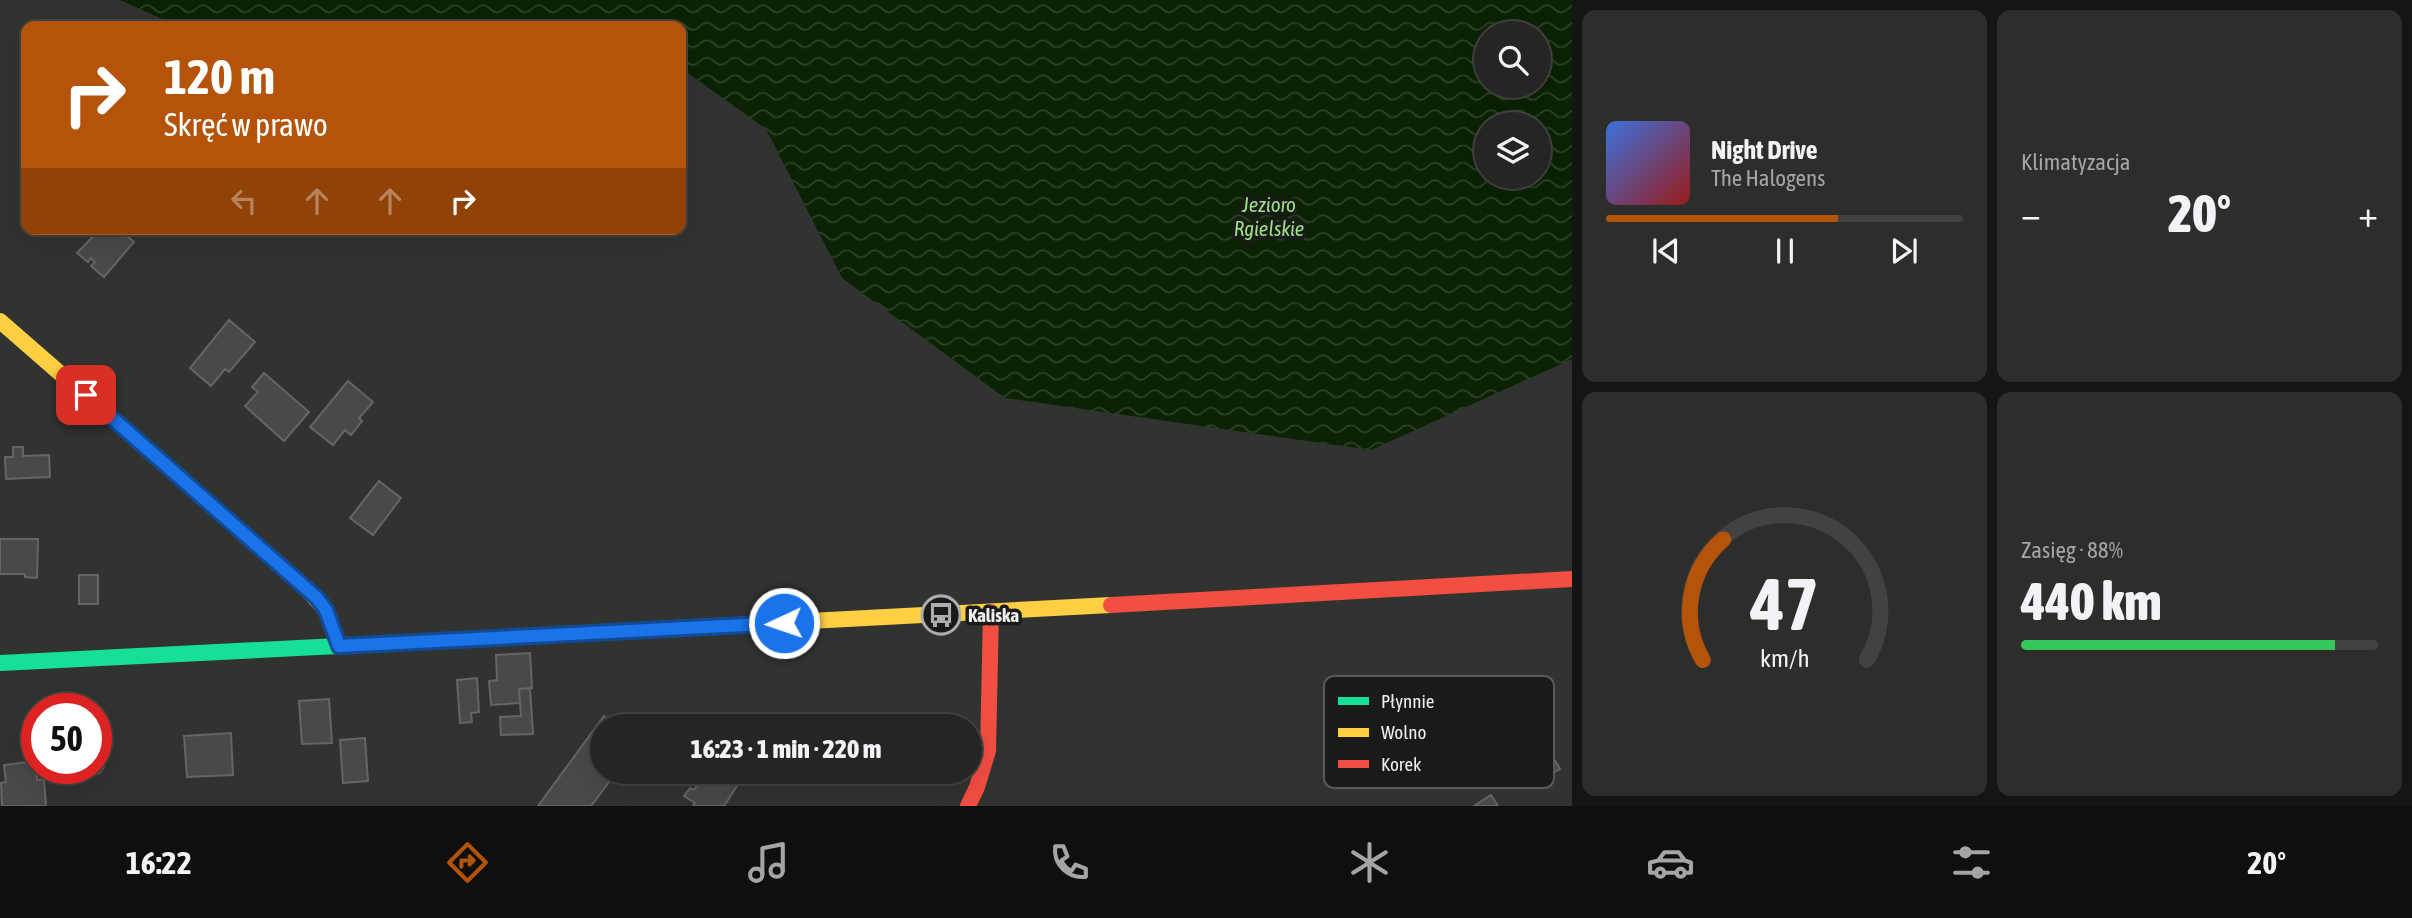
<!DOCTYPE html>
<html lang="pl">
<meta charset="utf-8">
<style>
body{margin:0;font-family:"Asap Condensed",sans-serif;background:#2d2e2c;color:#f1f3f6;height:100vh;display:flex;flex-direction:column;font-size:26px;white-space:nowrap}
*{box-sizing:border-box;margin:0}
p{font-size:23px;color:#a3a5a6}
.icon{flex:none;width:38px;height:38px;fill:none;stroke:currentColor;stroke-width:2;stroke-linecap:round;stroke-linejoin:round}
.map{position:relative;flex:1;overflow:hidden}
.sheet{display:flex;flex-direction:column;gap:10px;padding:10px;background:#141514;width:840px}
.sheet>*{flex:none}
.guide{position:absolute;left:21px;top:21px;width:665px;height:214px;border-radius:14px;box-shadow:0 7px 28px #0002,0 0 0 2px #424341;background:#b45309;color:#fff;overflow:hidden}
.tools{position:absolute;left:1474px;top:21px;display:grid;gap:14px}
.tools a{display:grid;place-items:center;width:77px;height:77px;border-radius:50%;background:#252624;box-shadow:0 7px 28px #0002,0 0 0 2px #424341;font-size:35px}
.speed{position:absolute;left:21px;top:693px;display:flex;gap:14px;font-size:35px;font-weight:700;text-align:center}
.speed>*{display:grid;place-content:center;width:91px;height:91px;border-radius:50%;background:#252624;box-shadow:0 7px 28px #0002,0 0 0 2px #424341;line-height:1}
.speed .limit{border:10px solid #d22;background:#fff;color:#111}
.pin{position:absolute;display:grid;place-items:center;width:60px;height:60px;color:#fff;margin:-30px;border-radius:14px;box-shadow:0 4px 10px #0006}
.me{position:absolute;width:77px;margin:-38px;rotate:267deg;stroke-linejoin:round;filter:drop-shadow(0 0 5px #0008)}
.turn{display:flex;align-items:center;gap:24px;height:147px;padding:0 28px;font-size:32px}
.turn .icon{width:91px;height:91px;stroke-width:2.5}
.turn b{display:block;font-size:49px;line-height:60px}
.lanes{display:flex;align-items:center;height:66px;padding:0 28px;background:#0003;justify-content:center;gap:35px;direction:ltr}
.lanes .off{opacity:.35}
.big{font-size:52px;font-weight:800;line-height:1.1}
.sheet .widget{flex:1;display:flex;flex-direction:column;justify-content:center;gap:10px;min-width:0;padding:0 24px;border-radius:14px;background:#2d2e2c}
.sheet .dial{align-items:center;gap:0}
.dial svg{height:182px;overflow:visible;fill:none;stroke:#424341;stroke-width:7;stroke-linecap:round;text-anchor:middle}
.dial text{fill:#f1f3f6;stroke:none}
.song{display:flex;align-items:center;gap:21px}
.cover{width:84px;height:84px;border-radius:10px;background:linear-gradient(135deg,hsl(220 70% 55%),hsl(0 70% 35%))}
.played{height:7px;border-radius:4px;background:linear-gradient(90deg,#b45309 65%,#424341 65%)}
.keys{display:flex;justify-content:space-around;direction:ltr}
.heat{display:flex;justify-content:space-between;align-items:center;font-size:38px;direction:ltr}
.charge{height:10px;border-radius:5px;background:linear-gradient(90deg,#34c759 88%,#424341 0)}
.sheet .tiles{flex:1;display:grid;gap:10px;grid-template-columns:repeat(2,1fr)}
.trip{position:absolute;left:590px;top:714px;width:392px;height:70px;border-radius:35px;background:#252624;box-shadow:0 7px 28px #0002,0 0 0 2px #424341;font-weight:800;line-height:70px;text-align:center}
.menu{display:flex;height:112px;justify-content:space-around;align-items:center;background:#0f0f0e;color:#a3a5a6}
.menu .icon{width:49px;height:49px}
.menu .on{color:#b45309}
.menu b{font-size:32px;color:#f1f3f6}
main{display:flex;flex:1;min-height:0}
.map>svg:first-child{display:block}
.water{fill:url(#water-waves);fill-rule:evenodd}
.building{fill:#484a47;stroke:#646663;stroke-width:2}
.lines{fill:none;stroke-linecap:round;stroke-linejoin:round}
.fast{stroke:#16e098;stroke-width:16}
.slow{stroke:#ffcf43;stroke-width:16}
.jam{stroke:#f24e42;stroke-width:16}
.route-casing{stroke:#114b97;stroke-width:18}
.route{stroke:#1a73e8;stroke-width:12}
.labels{text-anchor:middle;stroke-width:7;stroke-linejoin:round;paint-order:stroke}
.poi-label{font-size:19px;font-weight:bold;fill:#eef0ed;stroke:#191b19;text-anchor:start}
.water-label{font-size:21px;font-style:italic;fill:#9ce083;stroke:#191b19}
.key{fill:#191b19;stroke:#595b59;stroke-width:2}
.key-label{font-size:19px;fill:#eef0ed}
</style>
<main>
<div class="map">
<svg width="1572" height="806" viewBox="0 0 1572 806">
<defs>
<pattern id="water-waves" width="16" height="10" patternUnits="userSpaceOnUse" patternTransform="scale(1.75)"><rect width="16" height="10" fill="#0b2204"/><path d="M0 5q4-4 8 0t8 0" fill="none" stroke="#2f4229"/></pattern>
</defs>
<rect width="100%" height="100%" fill="#313330"/>
<path class="water" d="M120,0h1452v359l-201,91 -366,-52 -163,-120 -76,-149 -85,-61v-42h-503zM1486,33h52v53h-52zM1486,124h52v53h-52z"/>
<path class="building" d="M100,229h26l-3,4 11,9 -30,35 -13,-11 4,-4 -4,-4 -3,4 -11,-9z
M229,320l26,22 -26,30 -4,-3 -14,17 -21,-18z
M264,373l45,39 -25,29 -39,-35 13,-14 -6,-5z
M348,381l25,21 -14,16 3,3 -11,14 -6,-5 -12,15 -23,-18z
M13,447h10v9l26,-1 1,22 -44,2 -1,-22h8z
M379,481l22,17 -28,37 -23,-17z
M0,539h38l-1,39 -12,-1v-3h-25z
M79,575h19v29h-19z
M530,653l2,35 -13,1 1,14 -29,2 -2,-24 8,-1 -1,-25z
M477,678l2,34 -8,1 1,9 -12,1 -3,-43z
M530,688l3,46 -32,1 -1,-18 21,-1 -2,-27z
M329,699l3,44 -30,1 -3,-43z
M604,716l14,10h-16v46h29l-9,13 -10,-7 -21,28h-53z
M1537,731l23,38 -14,8 -7,-12 -23,15 -17,-26z
M231,733l2,42 -46,2 -3,-41z
M365,738l3,43 -25,2 -3,-43z
M96,742h7l1,25 -4,5 -2,2 -33,2 -1,-8h32z
M35,761l2,19 7,-1 2,27h-44l-1,-23 5,-1 -2,-17z
M706,772h40l-22,34h-31l2,-3 -11,-7 6,-8 4,2z
M1491,795l7,11h-24z"/>
<g class="lines">
<path class="fast" d="M0,663l378,-19"/>
<path class="slow" d="M0,321l303,264 23,25 13,36
M622,631l489,-26"/>
<path class="jam" d="M1111,605l461,-26
M378,644l244,-13
M968,806l9,-19 11,-36 3,-139"/>
</g>
<g class="lines">
<g class="route-casing">
<path id="route" d="M86,395l231,203 9,12 13,36 445,-23"/>
</g>
<use href="#route" class="route"/>
</g>
<defs>
<g id="bus-ring" transform="scale(2.0125)"><circle r="9.5" fill="#191b19" stroke="#acaeab" stroke-width="1.5"/><path d="M-5-6H5V4H4V6H2V4H-2V6H-4V4H-5ZM-3.5-4V0h7V-4ZM-3.5 1.2v1.5H-2V1.2ZM2 1.2v1.5H3.5V1.2Z" fill="#acaeab"/></g>
</defs>
<g fill-rule="evenodd">
<use href="#bus-ring" x="941" y="615"/>
</g>
<g class="labels">
<g class="poi-label">
<text x="968" y="622">Kaliska</text>
</g>
<g class="water-label">
<text x="1269" y="212">Jezioro<tspan x="1269" dy="24">Rgielskie</tspan></text>
</g>
</g>
<rect x="1324" y="676" width="230" height="112" rx="10" class="key"/>
<rect x="1338" y="697" width="31" height="8" fill="#16e098"/>
<rect x="1338" y="728" width="31" height="9" fill="#ffcf43"/>
<rect x="1338" y="760" width="31" height="8" fill="#f24e42"/>
<g class="key-label">
<text x="1381" y="708">Płynnie</text>
<text x="1381" y="739">Wolno</text>
<text x="1381" y="771">Korek</text>
</g>
</svg>
<div class="tools">
<a><svg class="icon" aria-label="search" viewBox="0 0 24 24"><circle cx="10" cy="10" r="6"/><path d="M15 15l6 6"/></svg></a>
<a><svg class="icon" aria-label="layers" viewBox="0 0 24 24"><path d="M12 4l9 5-9 5-9-5zM3 14l9 5 9-5"/></svg></a>
</div>
<div class="speed"><div class="limit">50</div></div>
<div class="pin" style="left:86px;top:395px;background:#d93025"><svg class="icon" aria-label="arrive" viewBox="0 0 24 24"><path d="M6 21V4h12l-3 4 3 4H6"/></svg></div>
<svg class="me" style="left:784px;top:623px" viewBox="-20 -20 40 40"><circle r="17" fill="#1a73e8" stroke="#fff" stroke-width="3"/><path d="M0-11L8 9 0 5-8 9z" fill="#fff"/></svg>
<div class="trip">16:23 · 1 min · 220 m</div>
<div class="guide">
<div class="turn"><svg class="icon" aria-label="right" viewBox="0 0 24 24"><path d="M7 20v-9h11M14 6l5 5-5 5"/></svg><div><b>120 m</b>Skręć w prawo</div></div>
<div class="lanes"><svg class="icon off" aria-label="left" viewBox="0 0 24 24"><path d="M17 20v-9H6M10 6l-5 5 5 5"/></svg><svg class="icon off" aria-label="ahead" viewBox="0 0 24 24"><path d="M12 20V5M6 11l6-6 6 6"/></svg><svg class="icon off" aria-label="ahead" viewBox="0 0 24 24"><path d="M12 20V5M6 11l6-6 6 6"/></svg><svg class="icon" aria-label="right" viewBox="0 0 24 24"><path d="M7 20v-9h11M14 6l5 5-5 5"/></svg></div>
</div>
</div>
<section class="sheet">
<div class="tiles">
<div class="widget">
<div class="song"><i class="cover"></i><div><b>Night Drive</b><p>The Halogens</p></div></div>
<div class="played"></div>
<div class="keys"><svg class="icon" aria-label="previous" viewBox="0 0 24 24"><path d="M18 5L8 12l10 7zM5 5v14"/></svg><svg class="icon" aria-label="pause" viewBox="0 0 24 24"><path d="M8 5v14M16 5v14"/></svg><svg class="icon" aria-label="next" viewBox="0 0 24 24"><path d="M6 5l10 7-10 7zM19 5v14"/></svg></div>
</div>
<div class="widget"><p>Klimatyzacja</p>
<div class="heat"><a>−</a><b class="big">20°</b><a>+</a></div>
</div>
<div class="widget dial"><svg viewBox="0 0 100 80">
<path d="M14 69A42 42 0 1 1 86 69"/>
<path d="M14 69A42 42 0 0 1 23 16" stroke="#b45309"/>
<text x="50" y="56" font-size="32" font-weight="700">47</text>
<text x="50" y="72" font-size="11">km/h</text>
</svg></div>
<div class="widget"><p>Zasięg · 88%</p><b class="big">440 km</b><div class="charge"></div></div>
</div>
</section>
</main>
<nav class="menu">
<b>16:22</b>
<svg class="icon on" aria-label="directions" viewBox="0 0 24 24"><path d="M12 3l9 9-9 9-9-9zM9 14v-3h6M13 9l2 2-2 2"/></svg>
<svg class="icon" aria-label="music" viewBox="0 0 24 24"><path d="M9 18V5l10-2v13"/><circle cx="6" cy="18" r="3"/><circle cx="16" cy="16" r="3"/></svg>
<svg class="icon" aria-label="phone" viewBox="0 0 24 24"><path d="M5 4h4l2 5-3 2q2 4 5 5l2-3 5 2v4C11 20 4 13 5 4z"/></svg>
<svg class="icon" aria-label="climate" viewBox="0 0 24 24"><path d="M12 3v18M4 7l16 10M4 17L20 7"/></svg>
<svg class="icon" aria-label="car" viewBox="0 0 24 24"><path d="M5 17H2v-5l4-1 3-4h7l3 4 3 1v5h-3M9 17h6M6 11h13"/><circle cx="7" cy="17" r="2"/><circle cx="17" cy="17" r="2"/></svg>
<svg class="icon" aria-label="filters" viewBox="0 0 24 24"><path d="M4 7h16M4 17h16"/><circle cx="9" cy="7" r="2"/><circle cx="15" cy="17" r="2"/></svg>
<b>20°</b>
</nav>
